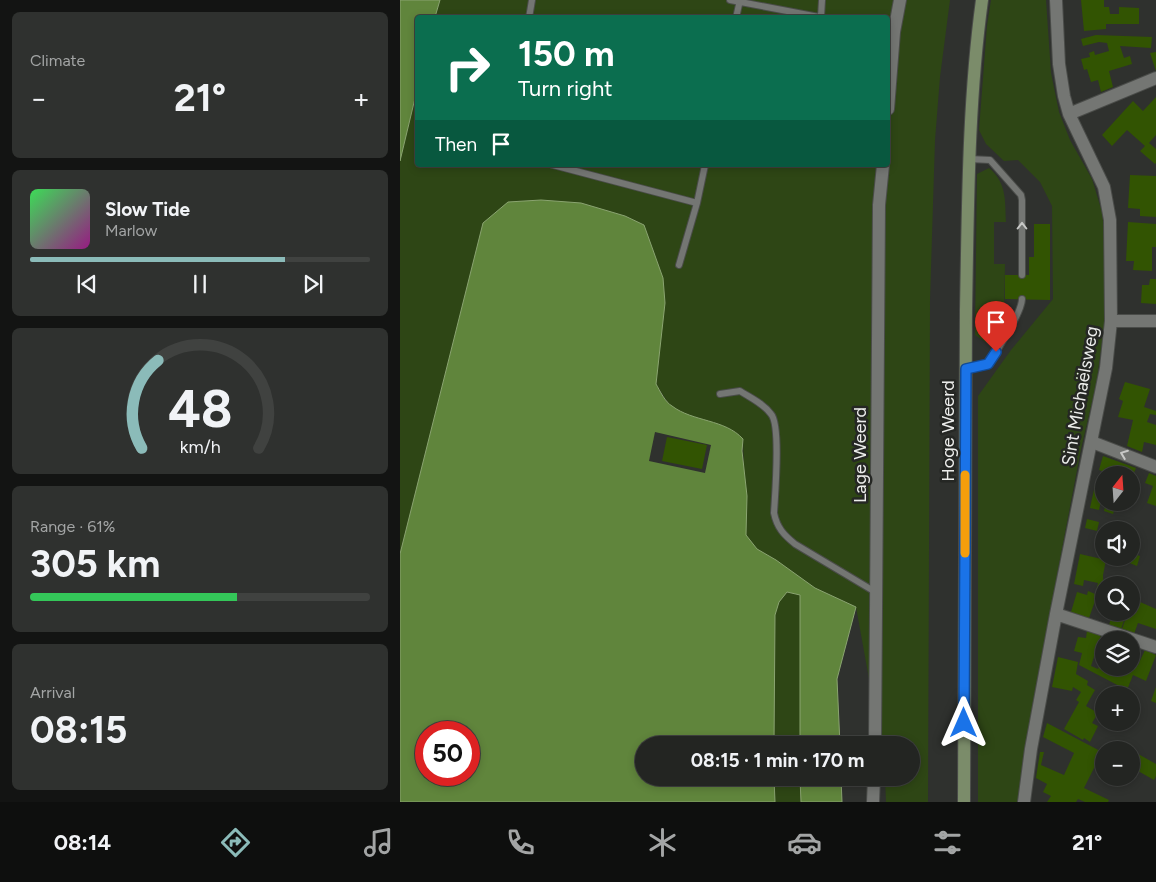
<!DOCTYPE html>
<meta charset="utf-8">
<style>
body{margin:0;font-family:Figtree,sans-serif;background:#2f312f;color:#f1f3f6;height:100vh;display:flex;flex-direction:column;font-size:19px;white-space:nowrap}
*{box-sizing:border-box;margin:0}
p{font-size:16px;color:#a3a5a5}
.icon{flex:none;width:28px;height:28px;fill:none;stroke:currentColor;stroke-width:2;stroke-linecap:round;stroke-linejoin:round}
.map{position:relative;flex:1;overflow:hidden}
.details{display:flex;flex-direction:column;gap:12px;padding:12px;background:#131413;width:400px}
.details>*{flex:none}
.hud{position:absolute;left:15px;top:15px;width:475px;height:152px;border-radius:5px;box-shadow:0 2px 8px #0003,0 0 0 1px #404240;background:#0b6e4f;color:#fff;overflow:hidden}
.needle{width:32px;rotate:17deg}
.fabs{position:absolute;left:695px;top:466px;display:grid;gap:10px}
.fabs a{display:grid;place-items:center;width:45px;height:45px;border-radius:50%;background:#232522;box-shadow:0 2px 8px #0003,0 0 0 1px #404240;font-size:25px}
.speed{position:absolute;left:15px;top:721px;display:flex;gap:10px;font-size:25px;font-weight:700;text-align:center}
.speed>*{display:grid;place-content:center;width:65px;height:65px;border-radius:50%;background:#232522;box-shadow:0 2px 8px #0003,0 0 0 1px #404240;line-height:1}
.speed .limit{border:8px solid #d22;background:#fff;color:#111}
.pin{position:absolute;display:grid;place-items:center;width:42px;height:42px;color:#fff;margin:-51px -21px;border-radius:50% 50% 50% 0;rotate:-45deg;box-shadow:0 0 5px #0007}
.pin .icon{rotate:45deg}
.me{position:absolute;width:55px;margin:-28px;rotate:0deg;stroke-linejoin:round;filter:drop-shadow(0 0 4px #0008)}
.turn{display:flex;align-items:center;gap:18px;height:105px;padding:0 20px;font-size:22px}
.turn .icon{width:65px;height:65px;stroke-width:2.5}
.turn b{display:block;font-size:35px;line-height:42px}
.then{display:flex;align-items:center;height:48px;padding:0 20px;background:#0003;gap:10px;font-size:19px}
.big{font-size:38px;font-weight:700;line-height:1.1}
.details .card{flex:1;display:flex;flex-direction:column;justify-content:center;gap:8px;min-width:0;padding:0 18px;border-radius:8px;background:#2f312f}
.details .dial{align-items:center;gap:0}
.dial svg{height:130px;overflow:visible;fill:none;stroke:#404240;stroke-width:7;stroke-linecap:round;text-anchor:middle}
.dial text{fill:#f1f3f6;stroke:none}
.song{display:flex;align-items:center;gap:15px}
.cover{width:60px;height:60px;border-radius:8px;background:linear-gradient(135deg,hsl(130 70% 55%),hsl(310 70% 35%))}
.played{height:5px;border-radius:2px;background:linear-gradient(90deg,#8bbbb9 75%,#404240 75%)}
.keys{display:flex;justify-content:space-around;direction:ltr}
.heat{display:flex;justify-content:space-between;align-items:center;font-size:28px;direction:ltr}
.charge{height:8px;border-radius:4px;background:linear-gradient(90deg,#34c759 61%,#404240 0)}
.trip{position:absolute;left:235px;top:736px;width:285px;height:50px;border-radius:25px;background:#232522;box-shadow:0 2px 8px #0003,0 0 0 1px #404240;font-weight:700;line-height:50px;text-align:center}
.tabs{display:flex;height:80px;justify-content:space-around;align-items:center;background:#0e0f0e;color:#a3a5a5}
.tabs .icon{width:35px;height:35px}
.tabs .selected{color:#8bbbb9}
.tabs b{font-size:22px;color:#f1f3f6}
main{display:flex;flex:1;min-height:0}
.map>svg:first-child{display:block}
.green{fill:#2e4615}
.water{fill:#60853c;stroke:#8aa470;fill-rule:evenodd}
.pier{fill:#2f312e}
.building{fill:#325402}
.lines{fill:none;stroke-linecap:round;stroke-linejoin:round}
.lane-casing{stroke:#4a4c49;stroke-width:8}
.street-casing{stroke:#4a4c49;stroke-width:14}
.secondary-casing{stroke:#4a4c49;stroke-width:14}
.lane{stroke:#747673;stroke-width:6}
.street{stroke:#747673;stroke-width:12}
.secondary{stroke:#7b8c6a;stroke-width:12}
.oneway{stroke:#c8c9c7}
.route-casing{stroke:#114b97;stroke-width:12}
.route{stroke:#1a73e8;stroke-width:9}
.slow{stroke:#f59e0b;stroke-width:9}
.labels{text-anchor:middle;stroke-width:5;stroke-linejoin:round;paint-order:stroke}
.street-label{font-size:18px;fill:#ecedeb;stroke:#252724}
</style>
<main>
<section class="details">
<div class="card"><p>Climate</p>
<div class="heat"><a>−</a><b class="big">21°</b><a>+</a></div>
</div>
<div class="card">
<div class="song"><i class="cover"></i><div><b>Slow Tide</b><p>Marlow</p></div></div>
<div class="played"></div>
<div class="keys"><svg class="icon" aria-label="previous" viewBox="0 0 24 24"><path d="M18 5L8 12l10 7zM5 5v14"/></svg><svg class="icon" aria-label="pause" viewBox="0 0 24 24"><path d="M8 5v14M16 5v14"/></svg><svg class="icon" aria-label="next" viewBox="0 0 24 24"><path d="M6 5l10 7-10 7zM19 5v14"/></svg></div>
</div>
<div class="card dial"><svg viewBox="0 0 100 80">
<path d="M14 69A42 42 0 1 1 86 69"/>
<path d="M14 69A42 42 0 0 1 24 15" stroke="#8bbbb9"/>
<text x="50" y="56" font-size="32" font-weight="700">48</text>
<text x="50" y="72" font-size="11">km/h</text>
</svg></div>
<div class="card"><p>Range · 61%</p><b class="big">305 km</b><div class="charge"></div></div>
<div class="card"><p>Arrival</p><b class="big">08:15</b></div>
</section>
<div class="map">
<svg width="756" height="802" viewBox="0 0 756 802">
<rect width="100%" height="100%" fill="#2f312e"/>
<path class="green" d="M40,0h510l-10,77 -5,63 -5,160 -2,502h-42l-1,-24h26v-33h-30l-25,-138 -41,-19 -39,-28 -19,-11 -11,-14 -3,-96 -38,-19 -17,-5 -18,-9 -14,-22 7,-106 -19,-53 -19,-9 -44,-13 -98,20 -83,331v-393l17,-71 1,75h470v-147l-453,-1z
M591,0h55l5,73 8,39 11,28 22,39 10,33 3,27 -1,89 -8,57 -15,64 -48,252 -15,101h-40v-406l33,-46 42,-51 -1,-93 -12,-24 -22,-22 -14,1 -18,-17 -7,-14 8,-104z
M589,168c18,15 16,33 17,54h-12v42h11l-1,45 -17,34 -12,-8 2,-161z
M387,592l13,3v150h-26l1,-131 4,-12z
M374,778h26l1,24h-26z"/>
<path class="water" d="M0,0h40l-5,17 -17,1 -1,72 -17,71z
M141,200l40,3 44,13 19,9 19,53 2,25 -9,81c4,7 9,18 16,22 21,16 53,13 71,33l-1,12 5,45 -1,39 11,14 19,11 39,28 41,19 -19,72 3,66h-40v-150l-13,-3 -8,10 -4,13 -1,130h-130v33h130l1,24h-375v-248l83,-331 25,-21zM26,732h43v43h-43z
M400,778h41l1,24h-41z"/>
<path class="pier" d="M255,432l56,13 -6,28 -56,-12z"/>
<path class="building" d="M681,0h23v7h5l1,7h9v-7l20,1v16h-33v5l-22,2z
M696,35l56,2 -1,11 -31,-2 4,12 6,-2 2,8 -23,7 4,16 -12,5 -3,-12 -7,2 -4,-13 -3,1 -3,-11 9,-2 -1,-4 5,-2 1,4 14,-4 -2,-8 -8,-1 -16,4 -2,-7z
M756,52v19l-6,-18z
M756,97v38l-7,8 7,6v14l-1,1 -15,-13 5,-5 -18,-16 -15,16 -10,-11 31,-34 10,10z
M730,175l26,1v41l-16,-1v-7l-12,-1z
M728,222l28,2v23h-4v24l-19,-1 1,-9h-8z
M634,224h16v76l-45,-1v-24h24v-18h5z
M750,279h6v25l-15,-1 1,-18h7z
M725,382l25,7 -6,18 12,4v4l-6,-1 -3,8 9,3v20l-12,-3 -2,10 -15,-6 6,-26 -15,-3 5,-16 -4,-2z
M267,437l40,8 -5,24 -40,-8z
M703,456l33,12 -5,12v-5h-18l-14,-5z
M749,473l7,3v30l-9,-3 6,-17 -8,-3z
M695,485l9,2v15l-3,-1 -2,9 -9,-2z
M706,502h18v5l-8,-2 -3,9 -9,-3z
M687,519l12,3 -2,9 -12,-3z
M731,553l9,3 -3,10 -10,-4 1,-4h3z
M680,554l26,6 -3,15 1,29 -9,-3 -6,17 -18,-6 6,-20 10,3 1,-4 7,3 3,-11 -14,-3 -1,6 -9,-2z
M706,579l9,3 -1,3h-10z
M731,598l25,11v20l-18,-6 -4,11 -12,-5 6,-17h3z
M713,612h14l-6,17 -12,-4z
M687,631l14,4 -10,31 7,3 3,-9 3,1v7h8l13,6 3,-6h3v-6l7,3 7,-15 11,5 -10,26 -13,-6 -6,15 -48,-25 3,-12 -8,-2 4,-14 8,1z
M658,657l20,5 -2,12 12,7 -1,4 8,5 -9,16 12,7 -6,10 6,3 -8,16 -6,-4 -1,2 -19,-11 15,-27 -3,-2 5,-8 -8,-5 -1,4 -20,-4z
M756,687v16l-5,-2z
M647,723l57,30v12l-7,-3 -13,26 25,12 -1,2h-23l-7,-3 -2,3h-29l4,-6 -8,-4 4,-8 -11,-6 4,-26h4l-3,13 23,10 10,-22 -31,-16z
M724,746l32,18v12l-2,4 -23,-13v-17h-9z"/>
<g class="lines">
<g class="lane-casing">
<path id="lane" d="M330,0l94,18
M421,17l1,-17
M129,18l3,-18
M336,18l4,-18
M569,159l21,1 31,35 1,5v75
M153,165l144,38
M279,265l18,-62 8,-38
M565,369l24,-6c8,-12 33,-51 33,-64
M320,394l20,-3c11,7 24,13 31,23 10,11 4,81 3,99 3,15 10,22 21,31l82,49"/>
</g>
<g class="street-casing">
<path id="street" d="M488,109l6,-77 6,-32
M669,114l87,-36
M711,321h45
M692,442l64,25
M656,614l100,33
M475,745l4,-540 4,-40
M473,802l1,-24
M624,802l7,-53 25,-135 50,-246 5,-47 -1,-101 -6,-33 -35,-73 -5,-18 -5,-32 -3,-64"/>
</g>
<g class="secondary-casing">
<path id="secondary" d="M564,802c0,-164 0,-328 2,-492 2,-104 2,-207 16,-310"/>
</g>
<use href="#lane" class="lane"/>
<use href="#street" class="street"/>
<use href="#secondary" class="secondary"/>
</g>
<defs><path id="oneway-chevron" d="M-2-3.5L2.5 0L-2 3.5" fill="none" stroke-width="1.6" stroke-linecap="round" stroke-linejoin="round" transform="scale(1.25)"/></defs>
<g class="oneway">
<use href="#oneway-chevron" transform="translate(622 226) rotate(-90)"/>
<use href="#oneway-chevron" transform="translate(724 454) rotate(-159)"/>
</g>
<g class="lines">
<g class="route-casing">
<path id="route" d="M564,723l2,-354 22,-5 8,-12"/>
</g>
<use href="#route" class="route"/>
<path class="slow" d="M565,553v-78"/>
</g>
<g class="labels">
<g class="street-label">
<text transform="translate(680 396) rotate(-80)" y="6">Sint Michaëlsweg</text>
<text transform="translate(548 431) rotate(-90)" y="6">Hoge Weerd</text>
<text transform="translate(460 455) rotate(-90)" y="6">Lage Weerd</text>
</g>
</g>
</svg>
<div class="fabs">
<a><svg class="needle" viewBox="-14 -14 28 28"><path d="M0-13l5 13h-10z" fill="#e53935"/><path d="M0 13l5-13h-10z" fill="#a3a5a5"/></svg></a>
<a><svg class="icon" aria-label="sound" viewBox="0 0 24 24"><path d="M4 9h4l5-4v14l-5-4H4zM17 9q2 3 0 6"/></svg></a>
<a><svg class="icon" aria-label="search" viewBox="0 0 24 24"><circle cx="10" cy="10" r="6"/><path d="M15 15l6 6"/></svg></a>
<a><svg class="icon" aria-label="layers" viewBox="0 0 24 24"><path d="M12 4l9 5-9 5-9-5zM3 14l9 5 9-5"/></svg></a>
<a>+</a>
<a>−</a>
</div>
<div class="speed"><div class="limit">50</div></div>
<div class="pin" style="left:596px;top:352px;background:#d93025"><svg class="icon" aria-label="arrive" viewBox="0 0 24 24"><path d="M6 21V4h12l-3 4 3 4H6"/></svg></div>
<svg class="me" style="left:564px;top:723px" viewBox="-20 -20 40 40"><path d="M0-17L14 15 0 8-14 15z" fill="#1a73e8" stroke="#fff" stroke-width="4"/></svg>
<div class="trip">08:15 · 1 min · 170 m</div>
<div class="hud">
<div class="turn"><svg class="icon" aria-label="right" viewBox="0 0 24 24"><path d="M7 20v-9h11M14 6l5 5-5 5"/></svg><div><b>150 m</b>Turn right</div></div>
<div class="then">Then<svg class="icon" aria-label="arrive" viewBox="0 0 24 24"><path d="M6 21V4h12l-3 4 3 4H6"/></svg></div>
</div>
</div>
</main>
<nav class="tabs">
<b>08:14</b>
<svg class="icon selected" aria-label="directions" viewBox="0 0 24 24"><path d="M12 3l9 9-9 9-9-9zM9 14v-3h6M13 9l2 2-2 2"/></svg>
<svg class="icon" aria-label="music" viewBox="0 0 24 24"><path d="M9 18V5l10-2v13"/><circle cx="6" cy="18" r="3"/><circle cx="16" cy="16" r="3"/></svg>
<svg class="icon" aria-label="phone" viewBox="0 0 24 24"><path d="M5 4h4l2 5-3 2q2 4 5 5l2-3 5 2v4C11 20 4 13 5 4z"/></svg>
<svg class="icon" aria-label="climate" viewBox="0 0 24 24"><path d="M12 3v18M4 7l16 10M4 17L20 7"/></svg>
<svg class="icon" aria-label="car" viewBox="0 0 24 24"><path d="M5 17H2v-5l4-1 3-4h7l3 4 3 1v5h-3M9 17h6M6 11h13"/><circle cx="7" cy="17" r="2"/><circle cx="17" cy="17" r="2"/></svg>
<svg class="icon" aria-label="filters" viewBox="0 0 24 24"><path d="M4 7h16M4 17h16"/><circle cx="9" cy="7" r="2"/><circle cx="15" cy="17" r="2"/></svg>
<b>21°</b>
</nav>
